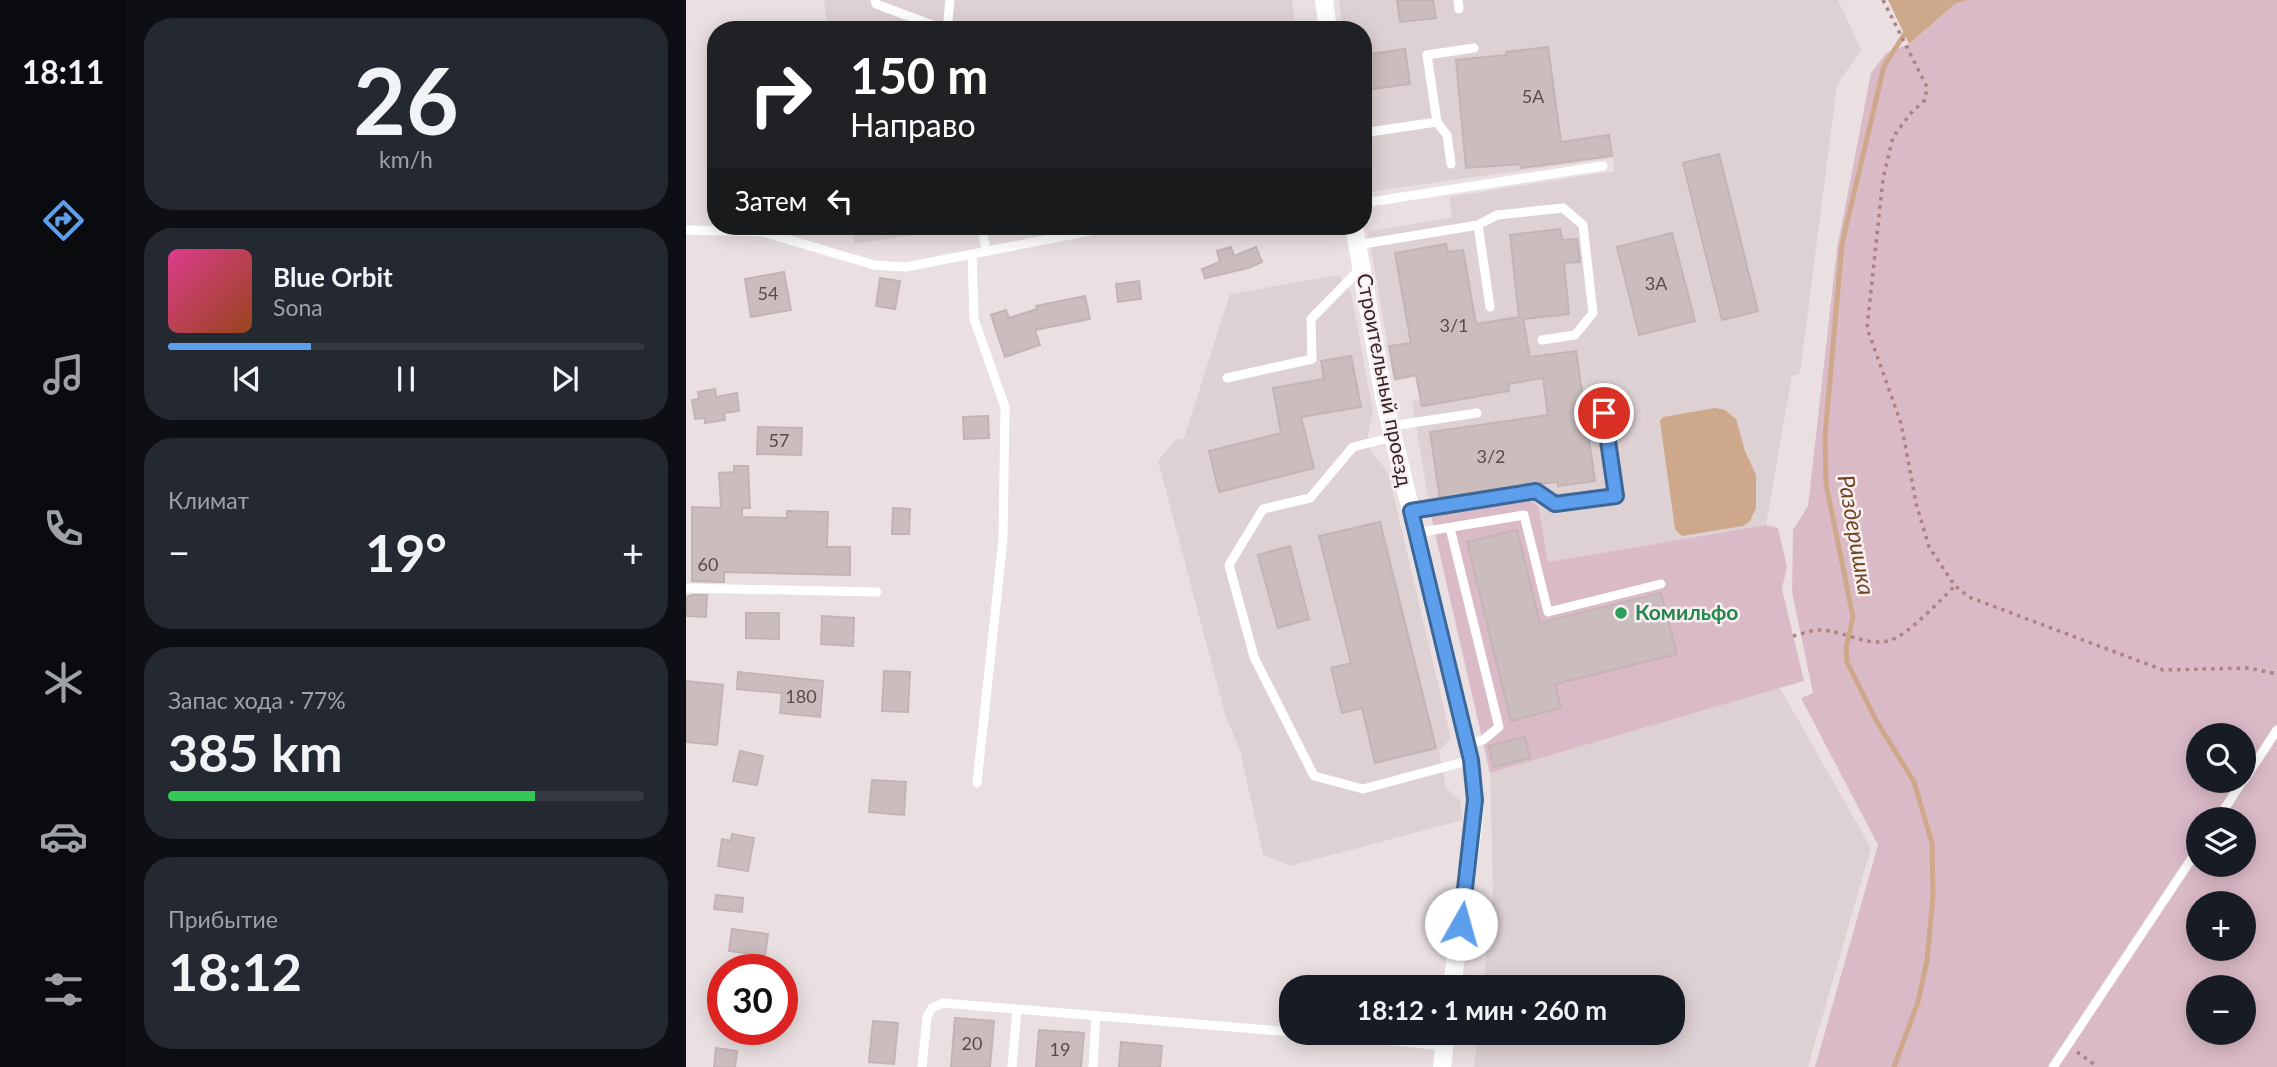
<!DOCTYPE html>
<html lang="ru">
<meta charset="utf-8">
<style>
body{margin:0;font-family:Lato,sans-serif;background:#242831;color:#f1f3f6;height:100vh;display:flex;flex-direction:column;font-size:26px;white-space:nowrap}
*{box-sizing:border-box;margin:0}
p{font-size:23px;color:#9ea1a6}
.icon{flex:none;width:38px;height:38px;fill:none;stroke:currentColor;stroke-width:2;stroke-linecap:round;stroke-linejoin:round}
.map{position:relative;flex:1;overflow:hidden}
.side{display:flex;flex-direction:column;gap:18px;padding:18px;background:#0d0f14;width:560px}
.side>*{flex:none}
.hud{position:absolute;left:21px;top:21px;width:665px;height:214px;border-radius:28px;box-shadow:0 4px 18px #0003;background:#202124;color:#fff;overflow:hidden}
.buttons{position:absolute;left:1500px;top:723px;display:grid;gap:14px}
.buttons a{display:grid;place-items:center;width:70px;height:70px;border-radius:50%;background:#171b24;box-shadow:0 4px 18px #0003;font-size:35px}
.speed{position:absolute;left:21px;top:954px;display:flex;gap:14px;font-size:35px;font-weight:700;text-align:center}
.speed>*{display:grid;place-content:center;width:91px;height:91px;border-radius:50%;background:#171b24;box-shadow:0 4px 18px #0003;line-height:1}
.speed .limit{border:10px solid #d22;background:#fff;color:#111}
.pin{position:absolute;display:grid;place-items:center;width:60px;height:60px;color:#fff;margin:-30px;border:4px solid #fff;border-radius:50%;box-shadow:0 2px 7px #0007}
.me{position:absolute;width:77px;margin:-38px;rotate:7deg;stroke-linejoin:round;filter:drop-shadow(0 0 5px #0008)}
.turn{display:flex;align-items:center;gap:24px;height:147px;padding:0 28px;font-size:32px}
.turn .icon{width:91px;height:91px;stroke-width:2.5}
.turn b{display:block;font-size:49px;line-height:60px}
.then{display:flex;align-items:center;height:66px;padding:0 28px;background:#0003;gap:14px;font-size:26px}
.big{font-size:52px;font-weight:700;line-height:1.1}
.side .widget{flex:1;display:flex;flex-direction:column;justify-content:center;gap:10px;min-width:0;padding:0 24px;border-radius:28px;background:#242831}
.side .dial{align-items:center;gap:0}
.dial b{font-size:91px;line-height:1}
.song{display:flex;align-items:center;gap:21px}
.cover{width:84px;height:84px;border-radius:10px;background:linear-gradient(135deg,hsl(330 70% 55%),hsl(20 70% 35%))}
.played{height:7px;border-radius:4px;background:linear-gradient(90deg,#5d9fec 30%,#363941 30%)}
.keys{display:flex;justify-content:space-around;direction:ltr}
.heat{display:flex;justify-content:space-between;align-items:center;font-size:38px;direction:ltr}
.charge{height:10px;border-radius:5px;background:linear-gradient(90deg,#34c759 77%,#363941 0)}
.trip{position:absolute;left:593px;top:975px;width:406px;height:70px;border-radius:28px;background:#171b24;box-shadow:0 4px 18px #0003;font-weight:700;line-height:70px;text-align:center}
main{display:flex;flex:1;min-height:0}
.tabs{display:flex;flex-direction:column;width:126px;justify-content:space-around;align-items:center;background:#090b0e;color:#9ea1a6}
.tabs .icon{width:49px;height:49px}
.tabs .selected{color:#5d9fec}
.tabs b{font-size:32px;color:#f1f3f6}
.map>svg:first-child{display:block}
.built{fill:#ded1d3}
.green{fill:#dbbac8;fill-rule:evenodd}
.water{fill:#cea88a}
.lines{fill:none;stroke-linecap:round;stroke-linejoin:round}
.stream{stroke:#cea88a;stroke-width:5}
.building{fill:#cbbdbe;stroke:#c4b3b5;stroke-width:2}
.path{stroke:#ad8283;stroke-width:3.5;stroke-dasharray:3.5 5;stroke-linecap:butt}
.lane{stroke:#fff;stroke-width:9}
.street{stroke:#fff;stroke-width:18}
.route-casing{stroke:#3c6799;stroke-width:18}
.route{stroke:#5d9fec;stroke-width:12}
.leisure-dot{fill:#2e9e5b;stroke:#f7f0f2;stroke-width:2.5}
.labels{text-anchor:middle;stroke-width:5;stroke-linejoin:round;paint-order:stroke}
.number-label{font-size:18px;fill:#5e4949}
.street-label{font-size:21px;fill:#3a2222;stroke:#f7f0f2}
.leisure-label{font-size:21px;font-weight:bold;fill:#27864d;stroke:#f7f0f2;text-anchor:start}
.water-label{font-size:23px;font-style:italic;fill:#73451f;stroke:#f7f0f2}
</style>
<main>
<nav class="tabs">
<b>18:11</b>
<svg class="icon selected" aria-label="directions" viewBox="0 0 24 24"><path d="M12 3l9 9-9 9-9-9zM9 14v-3h6M13 9l2 2-2 2"/></svg>
<svg class="icon" aria-label="music" viewBox="0 0 24 24"><path d="M9 18V5l10-2v13"/><circle cx="6" cy="18" r="3"/><circle cx="16" cy="16" r="3"/></svg>
<svg class="icon" aria-label="phone" viewBox="0 0 24 24"><path d="M5 4h4l2 5-3 2q2 4 5 5l2-3 5 2v4C11 20 4 13 5 4z"/></svg>
<svg class="icon" aria-label="climate" viewBox="0 0 24 24"><path d="M12 3v18M4 7l16 10M4 17L20 7"/></svg>
<svg class="icon" aria-label="car" viewBox="0 0 24 24"><path d="M5 17H2v-5l4-1 3-4h7l3 4 3 1v5h-3M9 17h6M6 11h13"/><circle cx="7" cy="17" r="2"/><circle cx="17" cy="17" r="2"/></svg>
<svg class="icon" aria-label="filters" viewBox="0 0 24 24"><path d="M4 7h16M4 17h16"/><circle cx="9" cy="7" r="2"/><circle cx="15" cy="17" r="2"/></svg>
</nav>
<section class="side">
<div class="widget dial"><b>26</b><p>km/h</p></div>
<div class="widget">
<div class="song"><i class="cover"></i><div><b>Blue Orbit</b><p>Sona</p></div></div>
<div class="played"></div>
<div class="keys"><svg class="icon" aria-label="previous" viewBox="0 0 24 24"><path d="M18 5L8 12l10 7zM5 5v14"/></svg><svg class="icon" aria-label="pause" viewBox="0 0 24 24"><path d="M8 5v14M16 5v14"/></svg><svg class="icon" aria-label="next" viewBox="0 0 24 24"><path d="M6 5l10 7-10 7zM19 5v14"/></svg></div>
</div>
<div class="widget"><p>Климат</p>
<div class="heat"><a>−</a><b class="big">19°</b><a>+</a></div>
</div>
<div class="widget"><p>Запас хода · 77%</p><b class="big">385 km</b><div class="charge"></div></div>
<div class="widget"><p>Прибытие</p><b class="big">18:12</b></div>
</section>
<div class="map">
<svg width="1591" height="1067" viewBox="0 0 1591 1067">
<rect width="100%" height="100%" fill="#eae0e2"/>
<path class="built" d="M138,0h468l4,30h-469z
M653,0h499l23,50 -24,35 -37,289 -8,2 -26,149 -218,37 -10,-55 -10,-7 -97,16 -19,-115 8,-2 -3,-22 -23,4 -26,-149 84,-15 -3,-20 165,-26 -1,-13 -246,34 -4,-28v-134h-20z
M166,226h118l-116,18z
M653,275l12,18 22,118 -5,23 4,19 16,19 63,266 -12,13 7,37 14,12 3,20 -173,46 -27,-11 -23,-104 -15,-37 -67,-253 17,-21 9,-2 46,-144z
M1094,688l91,160 -63,219h-334l4,-34 195,-1v-45h-190l10,-96 -3,-118z"/>
<path class="green" d="M1283,0h308v1067h-462l63,-222 -77,-147 12,-5 -21,-101 1,-62 15,-24 29,-257 34,-176 15,-20 23,-9 47,-41zM1512,735h46v45h-46zM1512,819h46v45h-46zM1512,903h46v45h-46zM1512,987h46v45h-46z
M842,500l10,6 10,56 218,-37 12,3 9,39 -5,22 22,92 -314,92 -59,-257z"/>
<path class="water" d="M1202,0h81l-13,3 -47,41z
M1029,408l10,2 11,9 9,32 11,24v33l-6,13 -7,5 -61,10 -7,-7 -15,-108 3,-4z"/>
<g class="lines">
<path class="stream" d="M1208,1067l24,-65 9,-42 6,-64 -1,-53 -18,-61 -38,-62 -29,-58 -1,-14 7,-31 -27,-133 -1,-48 17,-192 42,-178 23,-36"/>
</g>
<path class="building" d="M711,0h36l3,18 -36,4z
M862,47l13,95 48,-7 3,21 -91,12 -1,-4 -54,4 -10,-108 50,-5v-3z
M719,49l5,35 -44,6 -3,-35z
M1033,154l39,157 -36,9 -39,-157z
M874,229l2,11 15,-1 3,23 -16,1 5,51 -46,5 7,38 46,-6 19,130 -37,5v-4l-23,2 -95,15 -10,-67 118,-17 -5,-37 -35,6 1,7 -87,15 -6,-31 -21,4 -6,-33 22,-3 -16,-90 51,-9 2,8 15,-2 13,74 43,-7 -9,-82z
M986,233l23,88 -56,14 -22,-88z
M545,247l3,9 22,-9 6,15 -14,6 -43,10 -3,-9 18,-7 -3,-11z
M98,272l7,38 -40,7 -6,-38z
M194,278l20,3 -5,28 -19,-3z
M453,281l2,18 -23,3 -2,-18z
M399,296l5,23 -55,11 5,15 -35,12 -14,-42 15,-5 3,8 28,-9 -1,-3z
M665,356l10,51 -60,10 13,51 -95,24 -10,-41 72,-18 -8,-45 51,-9 -3,-18z
M29,389l1,8 21,-4 2,18 -15,2 1,7 -20,3v-5l-10,1 -3,-19 7,-1 -1,-7z
M302,416l1,22 -25,1 -1,-22z
M72,427l44,1 -1,27 -44,-1z
M48,466h14l2,42h-8v9l45,1v-7l41,1 -1,35h23v28l-126,-3v10l-32,-1v-74l29,1 -2,-35 15,-1z
M207,508l17,1 -1,25h-17z
M694,522l56,226 -61,15 -13,-55 -20,5 -11,-45 20,-5 -32,-127z
M831,530l23,93 121,-30 16,61 -122,30 6,24 -50,13 -44,-179z
M604,546l19,73 -31,9 -20,-73z
M6,595h15l-1,22 -20,-1 1,-19z
M60,613h33v26l-33,-1z
M136,616l32,2 -1,28 -32,-2z
M198,671l26,1 -2,40 -26,-1z
M52,672l85,9 -3,36 -40,-4 2,-20 -45,-4z
M0,681l37,4 -6,60 -31,-3z
M839,737l5,21 -36,9 -5,-21z
M54,751l23,5 -6,29 -24,-4z
M186,780l34,2 -2,33 -35,-3z
M46,834l22,4 -6,33 -30,-5 4,-27 9,2z
M30,895l27,3 -1,14 -28,-3z
M46,929l36,5 -3,22 -36,-5z
M269,1018l39,3 -4,46h-39z
M187,1021l25,2 -4,41 -25,-2z
M353,1030l45,3 -3,34h-45z
M435,1042l41,4 -2,21h-41z
M30,1048l21,3 -2,16h-21z"/>
<g class="lines">
<path class="path" d="M1197,0l44,87 -2,13 -14,13 -18,24 -10,42 -16,149 34,95 15,80 13,44 26,39 14,11 194,73 86,-2 28,6
M1107,636c9,-2 18,-6 27,-6 23,0 48,18 71,10 18,-6 48,-39 63,-53
M1391,1052l21,15"/>
<path class="lane" d="M189,0l1,4 70,26
M772,0l1,9
M261,30l3,-30
M751,122l10,13 4,29
M677,133l74,-11 -10,-67 47,-7
M677,203l240,-37
M792,225l12,82
M296,226l4,26
M0,230l77,2 111,33 32,2 210,-41
M671,245l121,-20 19,-10 66,-7 20,17 10,88 -18,22 -33,5
M286,255l2,64 31,88 -2,132 -26,244
M541,378l85,-19 -1,-40 49,-50
M705,426l86,-13
M707,437l-40,10 -43,51 -47,11 -34,56 25,92 60,119 49,13 108,-29
M725,511l125,-20 19,13 61,-8 -12,-83
M764,528l49,199 -16,13 -16,4
M730,533l108,-18 24,97 113,-28
M0,588l191,4
M1558,780l33,-50
M1532,819l25,-39
M612,1032l147,14
M236,1067l5,-50 5,-9 11,-5 349,29
M326,1067l5,-58
M407,1067l3,-52
M1367,1067l145,-218"/>
<path class="street" d="M638,0l4,30
M668,226l31,177 86,357 4,40 -2,27 -21,160
M756,1067l4,-35"/>
</g>
<g class="lines">
<g class="route-casing">
<path id="route" d="M775,924l14,-124 -4,-40 -60,-249 125,-20 19,13 61,-8 -12,-83"/>
</g>
<use href="#route" class="route"/>
</g>
<circle class="leisure-dot" cx="935" cy="613" r="7"/>
<g class="labels">
<g class="number-label">
<text x="847" y="103">5А</text>
<text x="970" y="290">3А</text>
<text x="82" y="300">54</text>
<text x="768" y="332">3/1</text>
<text x="93" y="447">57</text>
<text x="805" y="463">3/2</text>
<text x="22" y="571">60</text>
<text x="115" y="703">180</text>
<text x="286" y="1050">20</text>
<text x="374" y="1056">19</text>
</g>
<g class="street-label">
<text transform="translate(698 380) rotate(79)" y="7">Строительный проезд</text>
</g>
<g class="leisure-label">
<text x="949" y="620">Комильфо</text>
</g>
<g class="water-label">
<text transform="translate(1170 535) rotate(80)" y="8">Раздеришка</text>
</g>
</g>
</svg>
<div class="buttons">
<a><svg class="icon" aria-label="search" viewBox="0 0 24 24"><circle cx="10" cy="10" r="6"/><path d="M15 15l6 6"/></svg></a>
<a><svg class="icon" aria-label="layers" viewBox="0 0 24 24"><path d="M12 4l9 5-9 5-9-5zM3 14l9 5 9-5"/></svg></a>
<a>+</a>
<a>−</a>
</div>
<div class="speed"><div class="limit">30</div></div>
<div class="pin" style="left:918px;top:413px;background:#d93025"><svg class="icon" aria-label="arrive" viewBox="0 0 24 24"><path d="M6 21V4h12l-3 4 3 4H6"/></svg></div>
<svg class="me" style="left:775px;top:924px" viewBox="-20 -20 40 40"><circle r="19" fill="#fff"/><path d="M0-13L10 11 0 6-10 11z" fill="#5d9fec"/></svg>
<div class="trip">18:12 · 1 мин · 260 m</div>
<div class="hud">
<div class="turn"><svg class="icon" aria-label="right" viewBox="0 0 24 24"><path d="M7 20v-9h11M14 6l5 5-5 5"/></svg><div><b>150 m</b>Направо</div></div>
<div class="then">Затем<svg class="icon" aria-label="left" viewBox="0 0 24 24"><path d="M17 20v-9H6M10 6l-5 5 5 5"/></svg></div>
</div>
</div>
</main>
